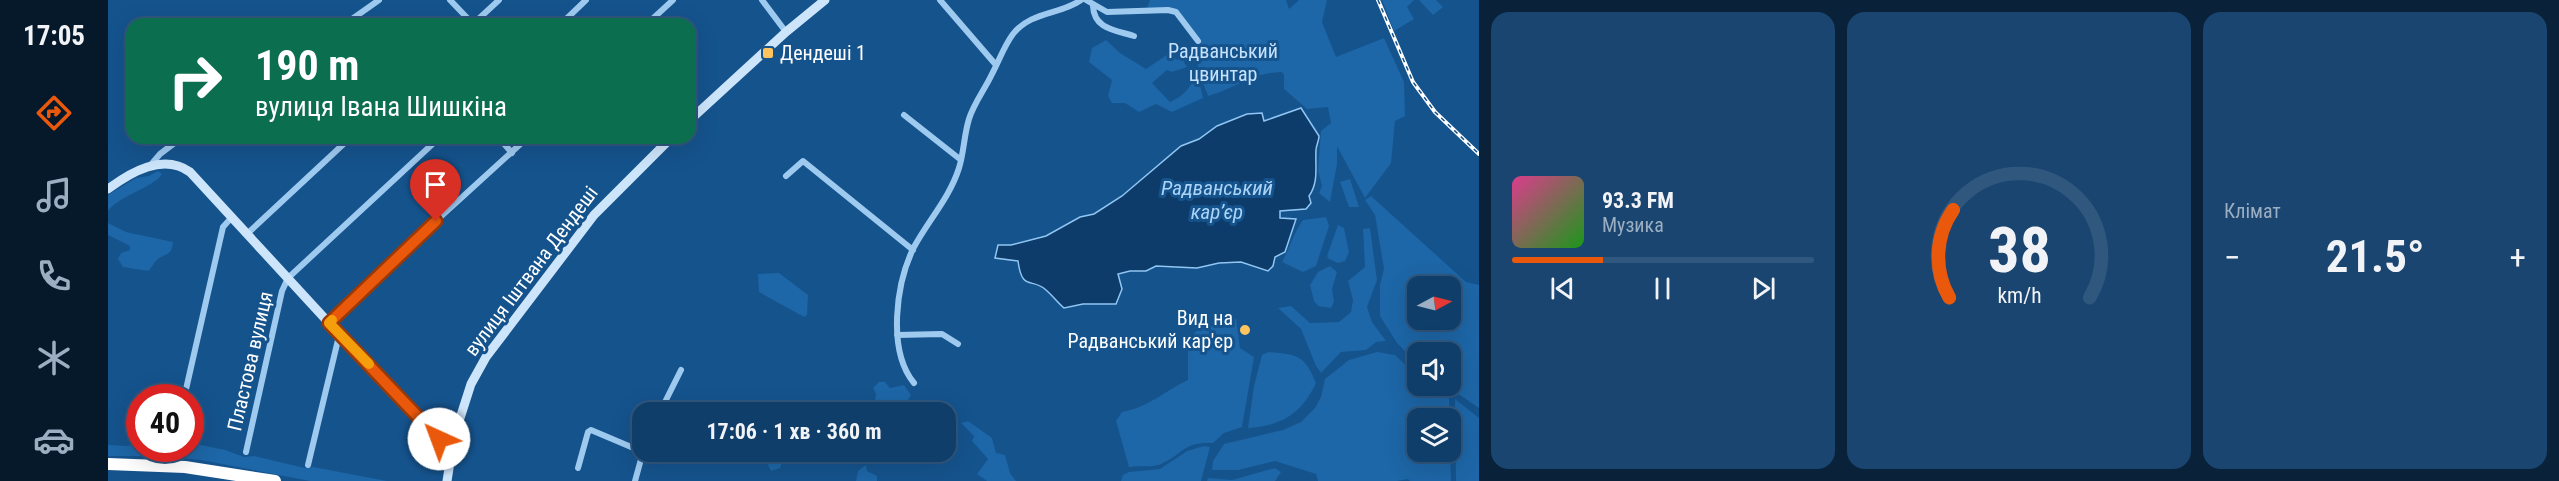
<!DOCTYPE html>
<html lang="uk">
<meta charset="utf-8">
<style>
body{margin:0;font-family:"Roboto Condensed",sans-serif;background:#194570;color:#f1f3f6;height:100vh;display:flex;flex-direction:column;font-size:22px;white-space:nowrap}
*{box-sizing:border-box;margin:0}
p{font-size:20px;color:#9caec1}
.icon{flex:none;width:33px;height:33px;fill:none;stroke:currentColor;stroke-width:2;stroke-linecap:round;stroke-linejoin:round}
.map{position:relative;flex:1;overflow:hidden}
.details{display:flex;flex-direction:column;gap:12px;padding:12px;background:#09223a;width:1080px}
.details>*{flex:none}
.guide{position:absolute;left:18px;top:18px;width:570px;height:126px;border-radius:18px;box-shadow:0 6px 24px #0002,0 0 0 2px #30577e;background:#0b6e4f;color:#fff;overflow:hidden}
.needle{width:39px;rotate:83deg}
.fabs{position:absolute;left:1299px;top:276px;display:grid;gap:12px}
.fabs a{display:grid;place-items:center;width:54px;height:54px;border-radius:12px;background:#103e6a;box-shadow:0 6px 24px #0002,0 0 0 2px #30577e;font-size:30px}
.speed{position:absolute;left:18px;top:384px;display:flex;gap:12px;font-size:30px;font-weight:700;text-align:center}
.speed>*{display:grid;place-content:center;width:78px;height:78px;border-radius:50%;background:#103e6a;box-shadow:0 6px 24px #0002,0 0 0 2px #30577e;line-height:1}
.speed .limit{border:9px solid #d22;background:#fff;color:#111}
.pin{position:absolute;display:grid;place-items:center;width:51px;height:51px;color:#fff;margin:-62px -26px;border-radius:50% 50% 50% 0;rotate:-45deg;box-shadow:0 0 6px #0007}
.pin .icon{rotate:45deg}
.me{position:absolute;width:66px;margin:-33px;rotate:317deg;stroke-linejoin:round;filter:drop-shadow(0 0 4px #0008)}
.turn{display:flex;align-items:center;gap:21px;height:126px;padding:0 30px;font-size:27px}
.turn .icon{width:78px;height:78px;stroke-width:2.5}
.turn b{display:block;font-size:42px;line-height:51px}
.big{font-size:45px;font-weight:700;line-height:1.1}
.details .widget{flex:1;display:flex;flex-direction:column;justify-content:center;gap:9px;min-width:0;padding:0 21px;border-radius:18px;background:#194570}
.details .dial{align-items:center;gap:0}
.dial svg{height:156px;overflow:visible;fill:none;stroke:#30577e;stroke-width:7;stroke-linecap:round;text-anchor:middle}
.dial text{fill:#f1f3f6;stroke:none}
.song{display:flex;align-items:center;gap:18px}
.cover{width:72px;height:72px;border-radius:9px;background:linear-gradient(135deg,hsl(330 70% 55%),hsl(120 70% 35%))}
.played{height:6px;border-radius:3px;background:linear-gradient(90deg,#ea580c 30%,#30577e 30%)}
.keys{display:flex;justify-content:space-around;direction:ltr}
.heat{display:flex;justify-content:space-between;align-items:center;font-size:33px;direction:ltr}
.details .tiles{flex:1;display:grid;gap:12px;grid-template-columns:repeat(3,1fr)}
.trip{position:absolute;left:524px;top:402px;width:324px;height:60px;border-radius:18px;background:#103e6a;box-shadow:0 6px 24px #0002,0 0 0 2px #30577e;font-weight:700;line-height:60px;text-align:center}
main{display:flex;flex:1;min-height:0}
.tabs{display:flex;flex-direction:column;width:108px;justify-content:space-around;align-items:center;background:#06192a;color:#9caec1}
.tabs .icon{width:42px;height:42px}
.tabs .current{color:#ea580c}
.tabs b{font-size:27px;color:#f1f3f6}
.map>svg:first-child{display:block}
.green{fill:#1d66a7;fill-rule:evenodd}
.water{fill:#0d3c6a;stroke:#91c6f3;stroke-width:1.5}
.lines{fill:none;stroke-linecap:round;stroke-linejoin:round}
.street{stroke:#9fcaf0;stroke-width:6}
.secondary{stroke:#cde5fb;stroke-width:9}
.highway{stroke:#fff;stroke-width:12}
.rail-casing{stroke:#fff;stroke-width:4}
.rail{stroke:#15538d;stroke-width:1.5;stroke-dasharray:4.5;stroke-linecap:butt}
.route-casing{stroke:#983908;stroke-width:15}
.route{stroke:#ea580c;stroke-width:10}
.slow{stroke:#f59e0b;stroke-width:10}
.poi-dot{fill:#ffc45e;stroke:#15538d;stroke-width:2}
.labels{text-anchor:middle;stroke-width:6;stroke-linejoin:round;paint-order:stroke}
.park-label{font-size:20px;fill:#c6e2fc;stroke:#15538d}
.poi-label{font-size:20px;fill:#fff;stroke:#15538d;text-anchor:start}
.street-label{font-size:20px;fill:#fff;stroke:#15538d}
.water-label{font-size:21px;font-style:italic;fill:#abd4f7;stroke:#15538d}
</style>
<main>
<nav class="tabs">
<b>17:05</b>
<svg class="icon current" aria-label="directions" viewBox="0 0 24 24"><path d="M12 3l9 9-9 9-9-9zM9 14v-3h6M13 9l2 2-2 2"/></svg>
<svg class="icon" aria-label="music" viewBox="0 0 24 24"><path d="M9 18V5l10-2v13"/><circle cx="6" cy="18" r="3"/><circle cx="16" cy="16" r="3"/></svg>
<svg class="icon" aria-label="phone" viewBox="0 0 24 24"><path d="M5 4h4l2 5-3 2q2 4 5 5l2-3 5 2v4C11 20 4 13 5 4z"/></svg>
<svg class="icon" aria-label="climate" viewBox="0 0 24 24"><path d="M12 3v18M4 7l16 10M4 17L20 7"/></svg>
<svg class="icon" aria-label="car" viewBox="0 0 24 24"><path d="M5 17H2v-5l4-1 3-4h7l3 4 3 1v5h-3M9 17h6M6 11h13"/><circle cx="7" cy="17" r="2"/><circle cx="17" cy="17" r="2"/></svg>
</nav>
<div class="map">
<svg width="1371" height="481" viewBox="0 0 1371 481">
<rect width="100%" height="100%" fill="#15538d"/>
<path class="green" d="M1042,0h136l3,9 10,-9h28l-5,22 14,35 48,-19 20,44 1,34 -10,5 -4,42 -26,35 -28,-52v18l-7,38 -11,-9 3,-7 -4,-15 3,-40 10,-8 -3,-16 -21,2 -23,-20v-14l-2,-3c-31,1 -45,16 -74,24l-9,-23 -4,-25 6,-5 -25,-34h-29z
M1274,0h32l-7,7 7,12 -20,12z
M1311,0h17l7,7 -10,8z
M998,40l14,13 26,16 22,-15 9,6 14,-11 4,2 -11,11 3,5 -15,5 -5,-2 -15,13 18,19c16,-7 17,-14 28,-25l5,21 -31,14 -16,-8 -17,8 -14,-9h-13l-4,-7 4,-16 -23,-18 3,-14z
M50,171l4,3c-7,13 -42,21 -54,37v-16l28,-17 13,-2z
M1242,179l9,28h-10l-9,-25z
M1263,196l95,86 13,3v123l-32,-22h3v-34h-32l-1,12 -20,-21 -17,-27v-31l4,-16 -9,-54 -10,-15zM1310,286h32v34h-32z
M1218,217l3,9 -13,40 -13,6 -21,-10c8,-14 11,-28 21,-42z
M0,223l18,9 47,10c-1,13 -6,11 -15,17 -4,3 -6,9 -10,12l-25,-4 -5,-8 3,-6 9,-3v-4l-22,-11z
M1230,225l6,3 5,24 -4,9 -7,2 -9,-4 -2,-3z
M1262,228l7,52 -10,27 5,15 14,19 -10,1 -10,8 -25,2 -20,21 -5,-7 -15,-37 -23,-21 13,-2 19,17 29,-1 12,-10 2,-12 -5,-19 17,-14 -2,-38z
M1222,266l7,6 -5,17 2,13 -3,6 -13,-2 -4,-5 -4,-16 8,-13z
M671,273l29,22 -1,20 -3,2 -45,-25 -1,-18z
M1111,316l17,3 4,29 14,9 -12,70 -18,6 -11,10c-31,-1 -28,10 -52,21 -9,4 -22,1 -32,3l-13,-46 6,-9c27,-5 41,-20 66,-32v-37l8,-12 16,-5z
M1160,352c29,2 37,3 48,31 -14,30 -34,43 -68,45l6,-42 8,-31z
M1269,352l18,3 22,21 1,10h13l18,11 1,21h-32v34h32l1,29h-41l-2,-2 -11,2h-79l-2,-7 -41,-13 -37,9h-26l1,-9 11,-17 59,-14 18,-8 14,-14 6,-11 4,-18 24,-19z
M771,382h6l5,6 14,-3 7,10 -3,5 -7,5 1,7h-29l3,-18 -3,-6z
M1347,399l24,19v63h-23z
M860,421l24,17 4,15 9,2 5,18 6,8h-29l-10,-7 11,-15 -16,-18 2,-5 -13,-13z
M31,440l1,8h50l1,-5 34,7 19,7 10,-1 51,12 8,-1 74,14h-77l-109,-21 -42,-4h-51v-11l20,1z
M1096,446l6,1 -9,34h-80l2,-6 6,-3 31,-3 27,-18z
M668,452h10l-6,16 -9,3 -3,-6z
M758,465l1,6 10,5v5h-21l2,-10z
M1167,468l6,4 -6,9h-68l1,-3 24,2z"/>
<path class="water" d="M1193,108l18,28c0,5 -3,10 -3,14 -1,16 3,32 -7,46l2,7 -5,6 -26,2v7l16,1 -11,33 -10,5 -2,9 -5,5 -27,-9 -22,1 -22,5 -41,-2 -10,5h-16l-12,3 4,15 -6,15h-33l-19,4c-7,-6 -11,-12 -18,-18 -14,-13 -24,2 -28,-29l-23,-3 3,-13h13l35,-9 34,-19 14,-3 28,-18 59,-50 18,-7 18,-13 30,-12 15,-1 2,8z"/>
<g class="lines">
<path class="street" d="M342,0l23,24
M654,0l24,32
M832,0l56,65
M978,0l21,12 61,-2 8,2 22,29
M985,6c1,23 22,24 41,30
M237,24l34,-24
M365,24l26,-24
M453,24l25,-24
M539,24l26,-24
M796,115l57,45
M391,138l13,15
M41,167l11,-13 21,-16
M678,176l17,-15 110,89
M139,234l103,-96
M221,323l51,-51 147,-134
M789,335l45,-1 16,10
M806,383c-27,-33 -18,-100 0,-136 14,-26 36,-50 45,-79 5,-16 5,-33 10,-49 5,-16 16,-30 23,-45 7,-13 12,-28 21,-40 18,-23 47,-19 68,-34
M76,398l39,-171 9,-10
M552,412l21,-42
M138,452l36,-161 6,-13 151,-140
M200,465l30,-125 3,-6
M470,468l10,-36 3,-2 52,22
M527,481l8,-29"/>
<path class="secondary" d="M582,120l96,-88 39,-32
M0,189c23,-17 55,-36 82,-17l139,151 122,126
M339,481l7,-44 17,-53 15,-27 108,-142 77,-77"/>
<path class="highway" d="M0,464l77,3 90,14"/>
<g class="rail-casing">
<path id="rail" d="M1270,0l35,82 22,30 44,42"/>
</g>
<use href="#rail" class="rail"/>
</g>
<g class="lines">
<g class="route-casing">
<path id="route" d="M328,221l-107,102 110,116"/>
</g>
<use href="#route" class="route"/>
<path class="slow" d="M224,320l-3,3 40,41"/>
</g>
<g class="poi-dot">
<rect x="654" y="47" width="12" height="12" rx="3"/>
<circle cx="1137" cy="330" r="6"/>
</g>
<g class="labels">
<g class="park-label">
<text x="1115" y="58">Радванський<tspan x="1115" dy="23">цвинтар</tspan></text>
</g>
<g class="poi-label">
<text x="672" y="60">Дендеші 1</text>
<text x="1125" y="325" text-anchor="end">Вид на<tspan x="1125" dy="23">Радванський кар'єр</tspan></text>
</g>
<g class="street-label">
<text transform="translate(423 271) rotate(-53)" y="7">вулиця Іштвана Дендеші</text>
<text transform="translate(142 361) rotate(-77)" y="7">Пластова вулиця</text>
</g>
<g class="water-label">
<text x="1109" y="195">Радванський<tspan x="1109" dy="24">карʼєр</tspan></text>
</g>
</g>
</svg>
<div class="fabs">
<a><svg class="needle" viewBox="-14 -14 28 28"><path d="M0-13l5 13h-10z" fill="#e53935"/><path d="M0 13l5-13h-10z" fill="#9caec1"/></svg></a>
<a><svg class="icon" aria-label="sound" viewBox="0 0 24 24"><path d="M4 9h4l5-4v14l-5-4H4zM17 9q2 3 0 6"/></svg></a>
<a><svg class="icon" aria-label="layers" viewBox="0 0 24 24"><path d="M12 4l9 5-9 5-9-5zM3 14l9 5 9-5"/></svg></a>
</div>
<div class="speed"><div class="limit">40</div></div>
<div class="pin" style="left:328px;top:221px;background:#d93025"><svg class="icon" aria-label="arrive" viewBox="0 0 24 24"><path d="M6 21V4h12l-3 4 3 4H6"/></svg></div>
<svg class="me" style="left:331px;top:439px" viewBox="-20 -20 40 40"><circle r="19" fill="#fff"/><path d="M0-13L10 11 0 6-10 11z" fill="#ea580c"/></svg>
<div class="trip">17:06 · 1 хв · 360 m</div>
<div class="guide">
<div class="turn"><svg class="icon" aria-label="right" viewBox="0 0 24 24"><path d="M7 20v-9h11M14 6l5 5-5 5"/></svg><div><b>190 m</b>вулиця Івана Шишкіна</div></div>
</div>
</div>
<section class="details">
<div class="tiles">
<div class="widget">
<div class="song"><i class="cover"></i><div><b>93.3 FM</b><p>Музика</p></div></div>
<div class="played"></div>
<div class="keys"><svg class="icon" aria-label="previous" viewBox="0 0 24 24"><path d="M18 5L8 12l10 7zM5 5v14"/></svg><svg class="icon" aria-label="pause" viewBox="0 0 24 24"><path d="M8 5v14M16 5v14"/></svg><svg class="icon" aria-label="next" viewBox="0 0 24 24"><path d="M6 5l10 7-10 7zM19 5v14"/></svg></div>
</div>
<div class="widget dial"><svg viewBox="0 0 100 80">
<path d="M14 69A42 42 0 1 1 86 69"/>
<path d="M14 69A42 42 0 0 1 16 24" stroke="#ea580c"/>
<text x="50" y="56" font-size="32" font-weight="700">38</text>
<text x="50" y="72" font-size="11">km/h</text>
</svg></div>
<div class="widget"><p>Клімат</p>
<div class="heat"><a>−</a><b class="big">21.5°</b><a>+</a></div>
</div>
</div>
</section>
</main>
